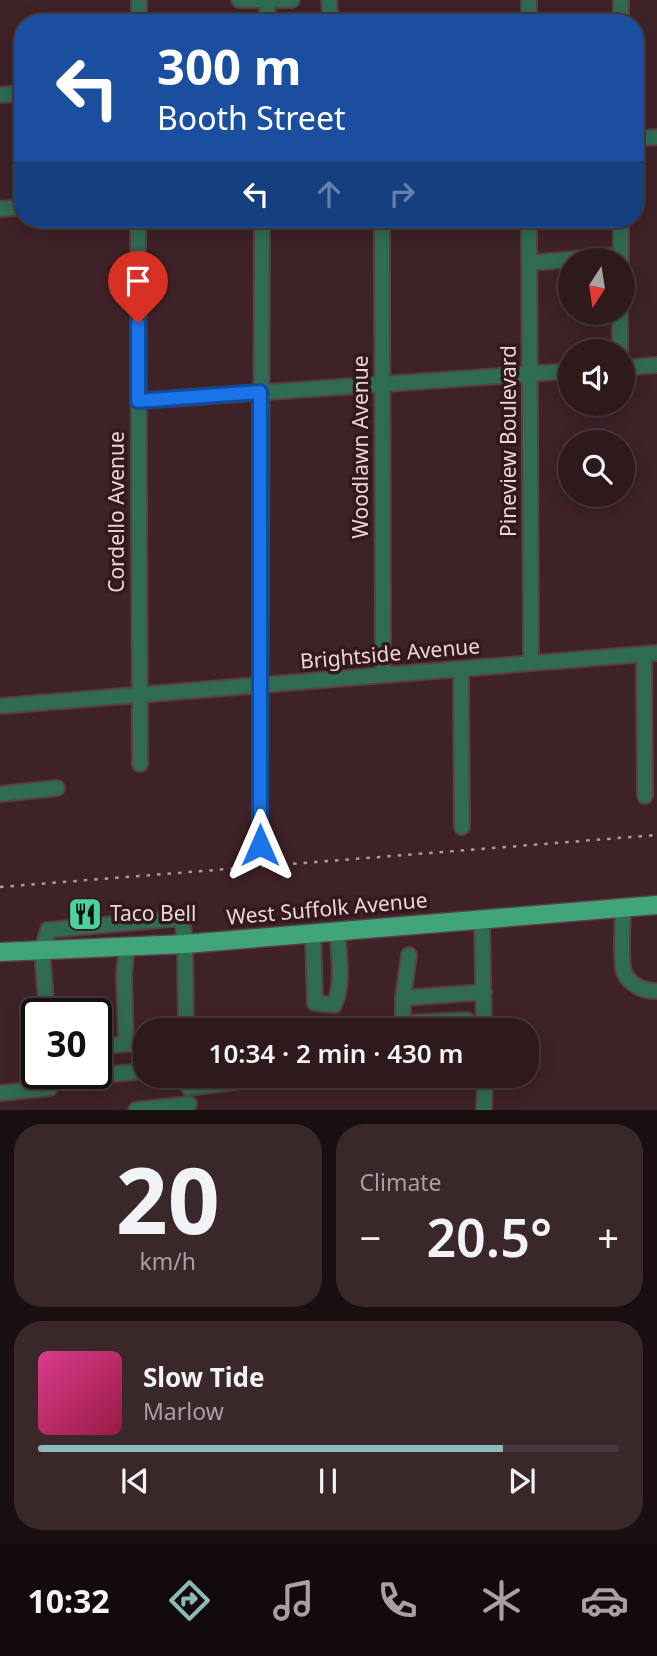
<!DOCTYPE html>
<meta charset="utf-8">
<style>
body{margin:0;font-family:"Noto Sans",sans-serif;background:#3a272a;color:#f1f3f6;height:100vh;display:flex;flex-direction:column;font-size:26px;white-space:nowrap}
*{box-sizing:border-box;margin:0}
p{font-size:23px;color:#a7a1a4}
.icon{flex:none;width:38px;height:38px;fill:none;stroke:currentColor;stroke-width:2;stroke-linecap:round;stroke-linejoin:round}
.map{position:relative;height:1110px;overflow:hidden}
.side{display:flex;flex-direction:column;gap:14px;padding:14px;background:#190e10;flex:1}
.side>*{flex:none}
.hud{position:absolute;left:14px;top:14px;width:630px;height:214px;border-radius:28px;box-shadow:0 4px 18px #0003,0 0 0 2px #49383b;background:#1a4fa0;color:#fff;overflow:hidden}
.needle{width:46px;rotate:192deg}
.tools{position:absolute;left:558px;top:248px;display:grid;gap:14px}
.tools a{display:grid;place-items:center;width:77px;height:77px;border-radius:50%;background:#2e1a1d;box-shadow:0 4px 18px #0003,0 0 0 2px #49383b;font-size:35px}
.speed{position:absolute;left:21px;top:998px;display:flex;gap:14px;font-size:35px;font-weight:700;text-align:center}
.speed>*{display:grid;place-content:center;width:91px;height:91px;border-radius:50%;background:#2e1a1d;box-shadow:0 4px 18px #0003,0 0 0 2px #49383b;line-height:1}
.speed .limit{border:4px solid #111;border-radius:10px;background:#fff;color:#111}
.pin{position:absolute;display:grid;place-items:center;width:60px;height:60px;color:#fff;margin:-72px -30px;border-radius:50% 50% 50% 0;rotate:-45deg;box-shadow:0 0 7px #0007}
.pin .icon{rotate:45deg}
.me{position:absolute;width:77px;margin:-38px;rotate:0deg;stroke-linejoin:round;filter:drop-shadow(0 0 5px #0008)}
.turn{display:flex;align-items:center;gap:24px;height:147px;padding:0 28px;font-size:32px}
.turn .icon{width:91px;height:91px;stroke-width:2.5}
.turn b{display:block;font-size:49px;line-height:60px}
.lanes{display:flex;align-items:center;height:66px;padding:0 28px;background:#0003;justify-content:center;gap:35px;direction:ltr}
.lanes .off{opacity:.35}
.big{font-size:52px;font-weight:600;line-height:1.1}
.side .tile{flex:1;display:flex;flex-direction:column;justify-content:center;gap:10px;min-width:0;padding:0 24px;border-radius:28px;background:#3a272a}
.side .dial{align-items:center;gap:0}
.dial b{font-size:91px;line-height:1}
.song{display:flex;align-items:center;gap:21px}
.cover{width:84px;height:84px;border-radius:10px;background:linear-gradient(135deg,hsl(330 70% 55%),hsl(340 70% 35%))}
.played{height:7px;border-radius:4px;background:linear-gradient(90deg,#8bbbb9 80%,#49383b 80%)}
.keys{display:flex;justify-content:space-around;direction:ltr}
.heat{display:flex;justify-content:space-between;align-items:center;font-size:38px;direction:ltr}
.side .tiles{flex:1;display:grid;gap:14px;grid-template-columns:1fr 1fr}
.tile:last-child{grid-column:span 2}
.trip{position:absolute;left:133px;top:1018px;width:406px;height:70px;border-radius:28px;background:#2e1a1d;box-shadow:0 4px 18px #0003,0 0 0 2px #49383b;font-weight:600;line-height:70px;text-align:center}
.menu{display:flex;height:112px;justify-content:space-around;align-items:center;background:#120a0c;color:#a7a1a4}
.menu .icon{width:49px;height:49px}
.menu .current{color:#8bbbb9}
.menu b{font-size:32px;color:#f1f3f6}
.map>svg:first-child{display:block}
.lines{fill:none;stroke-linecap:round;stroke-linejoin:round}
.minor-casing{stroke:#5a3f43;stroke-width:18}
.major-casing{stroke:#5a3f43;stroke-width:21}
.minor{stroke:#306c51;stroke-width:14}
.major{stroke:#40a67a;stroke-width:18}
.rail{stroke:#b09a9d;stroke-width:2.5;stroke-dasharray:3.5 7;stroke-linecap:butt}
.route-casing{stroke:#114b97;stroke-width:18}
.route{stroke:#1a73e8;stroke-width:12}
.labels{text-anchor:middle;stroke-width:7;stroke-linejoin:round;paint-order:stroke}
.street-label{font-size:21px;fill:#ead6d9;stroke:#33181e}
.poi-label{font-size:21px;fill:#ead6d9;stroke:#33181e;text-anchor:start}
</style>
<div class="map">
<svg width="657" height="1110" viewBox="0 0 657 1110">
<rect width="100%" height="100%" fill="#3e2227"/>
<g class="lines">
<g class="minor-casing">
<path id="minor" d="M239,0h53
M329,0l2,23
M529,0v23
M621,0v23
M267,1l1,22
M139,23v-23
M0,95l23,-2
M635,139l22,-2
M0,209l23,-2
M138,219l2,545
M382,219l1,456
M529,219l2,444
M621,261v-42
M529,263l92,-8
M620,352v-39
M623,368l34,-3
M138,401l432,-30
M644,654l1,142
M461,669l1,158
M0,706l657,-53
M0,794l57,-6
M260,845l2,-626
M623,908c0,14 -3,52 1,64 5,12 20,20 33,19
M482,919l2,112
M313,933l2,70 19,2c10,-22 5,-50 3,-74
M409,955l-6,43v25l64,-3
M403,998l81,-6
M47,1013l-5,-63 6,-20 134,-12 3,26 1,87
M126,1044l-2,-70 3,-28
M96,1046l49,-3
M90,1073l1,3 54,-5
M189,1088l89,-12
M0,1093l50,-5v-15
M136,1110l53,-6
M484,1110l1,-34"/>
</g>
<g class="major-casing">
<path id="major" d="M0,952l185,-8 472,-39"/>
</g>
<use href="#minor" class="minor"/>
<use href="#major" class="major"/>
<path class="rail" d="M0,887l657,-52"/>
</g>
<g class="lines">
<g class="route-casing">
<path id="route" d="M138,323v78l122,-9v453"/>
</g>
<use href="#route" class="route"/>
</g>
<defs>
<g id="restaurant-square" transform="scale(1.75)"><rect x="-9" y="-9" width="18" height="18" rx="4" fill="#4cd39b" stroke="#33181e"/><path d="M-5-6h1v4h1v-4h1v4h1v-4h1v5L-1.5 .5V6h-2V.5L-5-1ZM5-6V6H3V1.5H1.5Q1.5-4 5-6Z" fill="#111"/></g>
</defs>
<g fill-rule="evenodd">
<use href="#restaurant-square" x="85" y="914"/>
</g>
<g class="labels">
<g class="street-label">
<text transform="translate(509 441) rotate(-90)" y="7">Pineview Boulevard</text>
<text transform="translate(361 447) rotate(-90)" y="7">Woodlawn Avenue</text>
<text transform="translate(117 512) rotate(-90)" y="7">Cordello Avenue</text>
<text transform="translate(390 654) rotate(-5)" y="7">Brightside Avenue</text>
<text transform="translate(327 909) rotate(-5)" y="7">West Suffolk Avenue</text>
</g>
<g class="poi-label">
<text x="110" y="921">Taco Bell</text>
</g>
</g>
</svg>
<div class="tools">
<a><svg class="needle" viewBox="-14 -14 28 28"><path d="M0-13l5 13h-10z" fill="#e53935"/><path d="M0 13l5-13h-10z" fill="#a7a1a4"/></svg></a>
<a><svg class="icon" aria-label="sound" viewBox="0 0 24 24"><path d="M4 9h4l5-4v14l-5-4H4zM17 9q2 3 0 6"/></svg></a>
<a><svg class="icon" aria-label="search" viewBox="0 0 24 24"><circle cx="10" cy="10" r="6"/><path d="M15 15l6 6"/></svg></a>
</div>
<div class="speed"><div class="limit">30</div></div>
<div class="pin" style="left:138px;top:323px;background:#d93025"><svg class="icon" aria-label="arrive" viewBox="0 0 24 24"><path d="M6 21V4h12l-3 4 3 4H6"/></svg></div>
<svg class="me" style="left:260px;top:845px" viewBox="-20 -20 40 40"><path d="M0-17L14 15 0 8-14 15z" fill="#1a73e8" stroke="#fff" stroke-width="4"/></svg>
<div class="trip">10:34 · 2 min · 430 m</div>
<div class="hud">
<div class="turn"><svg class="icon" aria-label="left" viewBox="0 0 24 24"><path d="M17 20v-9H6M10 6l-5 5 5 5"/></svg><div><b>300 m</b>Booth Street</div></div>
<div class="lanes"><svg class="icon" aria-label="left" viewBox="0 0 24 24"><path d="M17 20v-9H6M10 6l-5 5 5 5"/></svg><svg class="icon off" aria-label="ahead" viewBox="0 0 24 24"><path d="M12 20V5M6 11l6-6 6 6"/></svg><svg class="icon off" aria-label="right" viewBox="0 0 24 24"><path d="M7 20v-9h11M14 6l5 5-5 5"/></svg></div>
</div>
</div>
<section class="side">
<div class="tiles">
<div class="tile dial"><b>20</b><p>km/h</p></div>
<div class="tile"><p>Climate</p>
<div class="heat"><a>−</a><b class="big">20.5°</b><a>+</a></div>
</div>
<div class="tile">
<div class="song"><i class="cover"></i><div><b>Slow Tide</b><p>Marlow</p></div></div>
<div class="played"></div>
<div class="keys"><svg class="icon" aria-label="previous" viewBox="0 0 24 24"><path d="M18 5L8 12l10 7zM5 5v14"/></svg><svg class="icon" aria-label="pause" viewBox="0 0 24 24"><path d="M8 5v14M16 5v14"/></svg><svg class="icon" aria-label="next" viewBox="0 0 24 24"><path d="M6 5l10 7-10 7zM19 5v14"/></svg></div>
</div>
</div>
</section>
<nav class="menu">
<b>10:32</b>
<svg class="icon current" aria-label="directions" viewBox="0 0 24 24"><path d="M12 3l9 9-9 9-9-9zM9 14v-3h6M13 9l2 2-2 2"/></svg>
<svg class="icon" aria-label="music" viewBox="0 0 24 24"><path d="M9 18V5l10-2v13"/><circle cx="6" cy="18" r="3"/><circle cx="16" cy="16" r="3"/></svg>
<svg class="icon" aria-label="phone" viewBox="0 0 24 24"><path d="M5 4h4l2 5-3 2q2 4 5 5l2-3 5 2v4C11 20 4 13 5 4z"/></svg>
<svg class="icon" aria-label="climate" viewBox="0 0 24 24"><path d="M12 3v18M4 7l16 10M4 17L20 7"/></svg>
<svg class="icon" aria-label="car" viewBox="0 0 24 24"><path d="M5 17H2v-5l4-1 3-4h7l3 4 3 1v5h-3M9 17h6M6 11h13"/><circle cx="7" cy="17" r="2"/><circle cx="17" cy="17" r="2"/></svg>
</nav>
